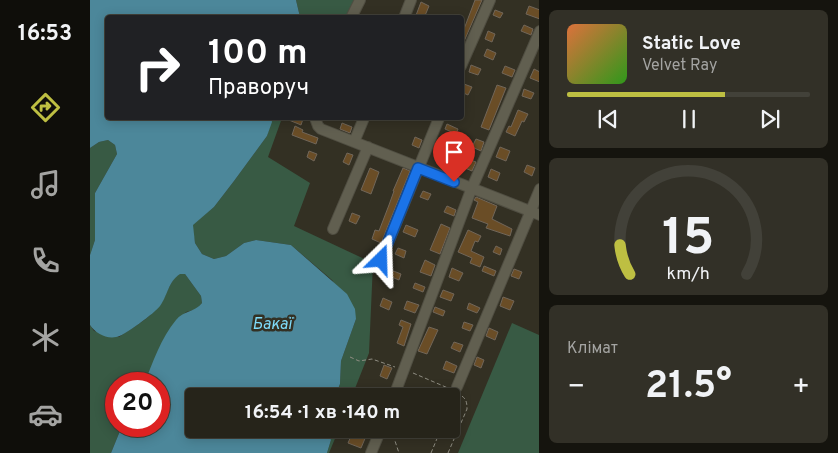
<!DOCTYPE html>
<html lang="uk">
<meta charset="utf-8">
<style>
body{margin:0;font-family:Overpass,sans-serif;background:#323027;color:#f1f3f6;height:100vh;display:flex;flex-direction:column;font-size:19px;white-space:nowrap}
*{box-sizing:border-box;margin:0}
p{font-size:16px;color:#a4a4a2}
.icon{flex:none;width:28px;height:28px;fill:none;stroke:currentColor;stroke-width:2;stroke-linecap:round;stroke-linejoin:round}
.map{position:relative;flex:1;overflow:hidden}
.side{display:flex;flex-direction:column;gap:10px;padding:10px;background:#15140e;width:299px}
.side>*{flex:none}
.hud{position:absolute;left:15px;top:15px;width:359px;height:105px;border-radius:5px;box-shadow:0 2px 12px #0003,0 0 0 1px #424139;background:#202124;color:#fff;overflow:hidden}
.speed{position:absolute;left:15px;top:372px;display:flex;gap:10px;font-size:25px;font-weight:700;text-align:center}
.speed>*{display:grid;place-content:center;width:65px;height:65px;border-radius:50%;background:#26241a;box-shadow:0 2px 12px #0003,0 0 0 1px #424139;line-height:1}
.speed .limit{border:8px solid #d22;background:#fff;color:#111}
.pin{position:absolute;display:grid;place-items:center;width:42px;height:42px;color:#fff;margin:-51px -21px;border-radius:50% 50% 50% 0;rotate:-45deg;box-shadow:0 0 5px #0007}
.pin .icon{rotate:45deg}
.me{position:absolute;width:55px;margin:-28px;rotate:22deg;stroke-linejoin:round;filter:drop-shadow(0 0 4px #0008)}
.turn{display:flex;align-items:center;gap:18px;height:105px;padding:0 20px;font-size:22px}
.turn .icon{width:65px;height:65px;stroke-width:2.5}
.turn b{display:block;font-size:35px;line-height:42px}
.big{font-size:38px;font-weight:700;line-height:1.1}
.side .card{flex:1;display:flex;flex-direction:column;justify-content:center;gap:8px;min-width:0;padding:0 18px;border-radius:8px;background:#323027}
.side .dial{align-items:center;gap:0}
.dial svg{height:130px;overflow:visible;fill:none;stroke:#424139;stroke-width:7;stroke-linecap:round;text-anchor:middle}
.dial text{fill:#f1f3f6;stroke:none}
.song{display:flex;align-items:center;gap:15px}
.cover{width:60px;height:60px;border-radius:8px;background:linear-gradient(135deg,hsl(20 70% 55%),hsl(110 70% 35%))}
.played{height:5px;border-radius:2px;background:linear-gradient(90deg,#bebf42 65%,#424139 65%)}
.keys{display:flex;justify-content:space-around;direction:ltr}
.heat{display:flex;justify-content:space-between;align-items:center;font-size:28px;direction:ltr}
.trip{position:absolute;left:95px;top:388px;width:275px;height:50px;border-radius:5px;background:#26241a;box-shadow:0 2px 12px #0003,0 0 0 1px #424139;font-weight:700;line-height:50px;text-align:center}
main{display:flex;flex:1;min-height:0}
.tabs{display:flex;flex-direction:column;width:90px;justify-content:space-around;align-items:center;background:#0f0e0a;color:#a4a4a2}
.tabs .icon{width:35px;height:35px}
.tabs .current{color:#bebf42}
.tabs b{font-size:22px;color:#f1f3f6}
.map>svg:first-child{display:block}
.green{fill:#385a44}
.water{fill:#4c879a}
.building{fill:#6a4d26;stroke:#716659}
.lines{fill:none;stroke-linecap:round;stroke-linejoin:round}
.minor-casing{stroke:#504e42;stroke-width:12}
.path{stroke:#8f8d82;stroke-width:1;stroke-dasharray:4 2.5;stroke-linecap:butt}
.minor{stroke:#615f50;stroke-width:10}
.route-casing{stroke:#114b97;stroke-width:12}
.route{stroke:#1a73e8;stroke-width:9}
.labels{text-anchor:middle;stroke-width:5;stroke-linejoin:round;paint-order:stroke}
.water-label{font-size:16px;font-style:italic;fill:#7fdcfa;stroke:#333023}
</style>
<main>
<nav class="tabs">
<b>16:53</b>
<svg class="icon current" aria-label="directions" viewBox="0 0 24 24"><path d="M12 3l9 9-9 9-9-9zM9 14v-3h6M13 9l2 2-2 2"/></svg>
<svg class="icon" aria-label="music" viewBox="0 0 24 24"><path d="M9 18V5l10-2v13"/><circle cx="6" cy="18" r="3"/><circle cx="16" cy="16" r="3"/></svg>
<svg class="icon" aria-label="phone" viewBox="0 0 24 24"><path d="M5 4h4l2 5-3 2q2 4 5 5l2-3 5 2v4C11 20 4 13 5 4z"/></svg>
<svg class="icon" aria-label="climate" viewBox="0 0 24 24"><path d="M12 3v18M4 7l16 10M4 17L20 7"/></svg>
<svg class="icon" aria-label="car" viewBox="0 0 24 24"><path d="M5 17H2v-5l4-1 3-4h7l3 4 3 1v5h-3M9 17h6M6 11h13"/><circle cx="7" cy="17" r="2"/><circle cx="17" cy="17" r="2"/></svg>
</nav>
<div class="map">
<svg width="450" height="453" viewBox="0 0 450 453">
<rect width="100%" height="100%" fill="#333023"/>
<path class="green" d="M206,0h64l-9,18 -51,-1z
M181,118h11l-14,39 42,26 -16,43 79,37 -4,90 -17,43h-17l5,-12 1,-23 15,-42 -24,-39 -41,-35 -35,-5 -12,3 -18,13 -12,3 -12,-5 -7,-11 -3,-18 22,-18 20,-26 33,-45 4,-14z
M18,140l7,5 2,9 -22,39v47l-5,15v-107l9,-6z
M90,273l5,1 16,22 1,7 -5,6 -11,3 -22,27 -20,45h-28v42h6l-11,27h-21v-128l4,6 25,6c13,-9 30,-18 40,-31 9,-11 9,-24 21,-33z
M422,323l27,12v118h-81z
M237,429h12l-10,24h-2l4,-13z"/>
<path class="water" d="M0,0h206l4,17 -192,1v100h163l1,4 -5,14 -33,45 -20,26 -21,18 2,18 7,11 12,5 12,-3 18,-13 12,-3 35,5 56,49 8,15 1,10 -15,42 -1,23 -5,12h-141v33h133l4,11 -4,13h-216l11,-27h37v-42h-15c9,-22 17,-46 32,-64 7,-9 19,-8 26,-17l-1,-7 -16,-22h-5c-12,8 -12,21 -20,32 -4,6 -37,31 -44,31 -10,2 -21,-4 -26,-12v-70l5,-15v-47l22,-39 -2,-9 -7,-5 -9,2 -9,6z"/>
<path class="building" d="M385,0h7l-20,46 -1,-9z
M331,2l8,4 -5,12h-9z
M439,6l11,4v9l-14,-5z
M405,10l8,3 -3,5 -7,-3z
M434,25l9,4 -2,6 -10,-4z
M398,31l7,3 -3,8 -7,-3z
M397,49l9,4 -3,7 -9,-4z
M381,65l10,4 -3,6 -9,-3z
M415,66l10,4 -3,7 -10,-4z
M444,69l6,3v10l-10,-4z
M374,84l8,3 -4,8 -7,-3z
M407,85l9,3 -17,42 -8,-3z
M434,89l10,4 -3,6 -9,-3z
M428,110l10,4 -4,8 -2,-1 -7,15 -9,-4 3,-6 2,1z
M194,118h15l4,1 -2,6z
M252,123l10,4 -2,6 -10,-4z
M357,124l11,5 -2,5 -11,-5z
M205,126l8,4 -1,2 16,6 -2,6 -24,-9z
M325,137l7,3 -3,8 -7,-3z
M386,139l8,3 -3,9 -9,-4z
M349,141l13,5 -4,8 -12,-5z
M410,147l10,4 -4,10 -10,-4z
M219,151l8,3 -3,7 -7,-4z
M257,153l6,2 -4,10 -6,-3z
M378,159l8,3 -4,9 -7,-3z
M437,165l8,3 -3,8 -8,-4z
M280,168l9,4 -8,22 -10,-4z
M313,168l7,3 -29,72 -9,-4 3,-9 4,1 10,-26 5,-14h-1z
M401,169l9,4 -3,8 -9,-4z
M333,191l8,3 -3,6 -8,-3z
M386,197l21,9 -5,13 20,10 -2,7 -24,-8 2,-4 -16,-6 6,-16 -4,-2z
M357,206l9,4 -2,6 -10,-4z
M262,213l8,3 -4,8 -7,-3z
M351,224l9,4 -10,26 -10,-4z
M316,225l12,5 -3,7 -12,-5z
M378,230l13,6 -3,6 -3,-1 -4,10 13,6 -4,10 -10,-4 2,-5 -14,-6z
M406,246l6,3 -2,6 -7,-3z
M308,248l8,3 -2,7 -9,-4z
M335,260l10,5 -4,11 -11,-4z
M394,266l12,5 -2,5 -12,-5z
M362,268l11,5 -4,8 -10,-4z
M424,269l8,3 -3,7 -8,-3z
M301,270l10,4 -2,6 -10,-4z
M325,283l10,4 -2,5 -10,-4z
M353,290l11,4 -3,7 -11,-4z
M413,297l11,4 -4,9 -10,-4z
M293,298l9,4 -3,8 -9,-4z
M317,301l12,4 -4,8 -11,-4z
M379,303l11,5 -3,5 -10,-4z
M345,307l10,4 -2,5 -10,-4z
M311,320l10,4 -7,22 -7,-3 6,-16 -4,-2z
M374,322l9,3 -3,6 -8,-3z
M339,327l9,3 -11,24 -9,-3z
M399,328l9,4 -3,8 -9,-4z
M364,342l9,3 -3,7 -9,-4z
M387,357l7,3 -3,8 -7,-3z
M356,361l11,5 -3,7 -11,-4z
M294,365l8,3 -5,11 -7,-3z
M280,389l17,7h-21z
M264,429h15l-8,19 -13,-5z"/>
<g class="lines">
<g class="minor-casing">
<path id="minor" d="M261,18l9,-18
M314,18l7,-18
M371,66l29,-66
M225,118l3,8 3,3 219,86
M264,142l10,-24
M243,229l35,-82
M291,260l58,-142
M367,387l83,-198
M304,396l77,-206 69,-159
M281,453l10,-24"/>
</g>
<path class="path" d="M260,357l9,4 13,-2 23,8
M323,373l35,15
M361,402l3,-6
M301,429l8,24
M341,453l10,-24
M358,453l19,-44c0,-7 -1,-11 -7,-14"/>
<use href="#minor" class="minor"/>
</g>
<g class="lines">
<g class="route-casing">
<path id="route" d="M291,260l37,-92 36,14"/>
</g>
<use href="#route" class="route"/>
</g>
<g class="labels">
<g class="water-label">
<text x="182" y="329">Бакаї</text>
</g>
</g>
</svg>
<div class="speed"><div class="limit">20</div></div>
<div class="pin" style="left:364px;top:182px;background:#d93025"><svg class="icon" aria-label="arrive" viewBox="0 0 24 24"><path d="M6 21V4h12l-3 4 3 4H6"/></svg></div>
<svg class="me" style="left:291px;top:260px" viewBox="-20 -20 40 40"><path d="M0-17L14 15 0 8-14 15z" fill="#1a73e8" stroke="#fff" stroke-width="4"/></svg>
<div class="trip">16:54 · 1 хв · 140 m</div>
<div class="hud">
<div class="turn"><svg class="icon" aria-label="right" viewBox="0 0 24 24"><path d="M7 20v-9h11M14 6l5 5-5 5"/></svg><div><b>100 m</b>Праворуч</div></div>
</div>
</div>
<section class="side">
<div class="card">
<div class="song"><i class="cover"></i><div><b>Static Love</b><p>Velvet Ray</p></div></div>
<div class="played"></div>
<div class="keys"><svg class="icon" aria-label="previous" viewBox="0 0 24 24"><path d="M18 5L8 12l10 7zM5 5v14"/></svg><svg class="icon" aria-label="pause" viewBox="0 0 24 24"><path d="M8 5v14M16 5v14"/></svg><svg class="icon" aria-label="next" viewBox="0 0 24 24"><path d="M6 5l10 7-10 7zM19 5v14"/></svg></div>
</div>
<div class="card dial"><svg viewBox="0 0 100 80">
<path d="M14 69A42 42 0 1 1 86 69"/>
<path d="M14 69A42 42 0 0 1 8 51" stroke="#bebf42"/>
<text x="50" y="56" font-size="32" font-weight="700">15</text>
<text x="50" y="72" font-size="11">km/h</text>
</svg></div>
<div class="card"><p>Клімат</p>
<div class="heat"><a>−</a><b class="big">21.5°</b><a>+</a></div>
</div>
</section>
</main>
